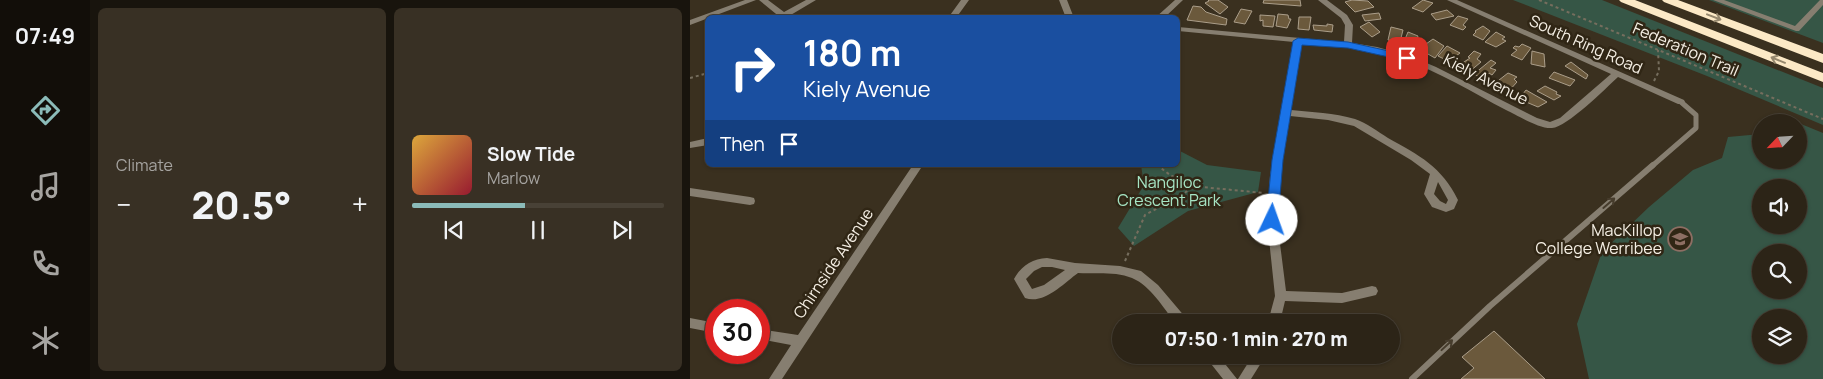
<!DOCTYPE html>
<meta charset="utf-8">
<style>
body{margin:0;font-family:Manrope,sans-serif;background:#383024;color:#f1f3f6;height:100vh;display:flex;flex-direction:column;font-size:19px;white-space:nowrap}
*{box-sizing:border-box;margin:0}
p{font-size:16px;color:#a6a4a1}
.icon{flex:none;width:28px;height:28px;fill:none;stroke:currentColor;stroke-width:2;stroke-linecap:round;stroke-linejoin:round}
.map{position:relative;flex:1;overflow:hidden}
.details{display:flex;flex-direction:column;gap:8px;padding:8px;background:#18140d;width:600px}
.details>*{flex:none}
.top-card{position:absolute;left:15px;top:15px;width:475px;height:152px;border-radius:8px;box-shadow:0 1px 4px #0004,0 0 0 1px #484136;background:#1a4fa0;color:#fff;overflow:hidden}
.needle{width:32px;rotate:245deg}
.tools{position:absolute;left:1062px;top:114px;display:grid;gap:10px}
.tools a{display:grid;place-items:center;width:55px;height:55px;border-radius:50%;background:#2c2417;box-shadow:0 1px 4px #0004,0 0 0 1px #484136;font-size:25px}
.speed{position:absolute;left:15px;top:299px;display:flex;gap:10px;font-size:25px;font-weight:700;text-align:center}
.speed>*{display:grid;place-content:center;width:65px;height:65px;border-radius:50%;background:#2c2417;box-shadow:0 1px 4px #0004,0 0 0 1px #484136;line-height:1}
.speed .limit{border:8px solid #d22;background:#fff;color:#111}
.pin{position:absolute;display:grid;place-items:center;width:42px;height:42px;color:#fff;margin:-21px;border-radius:10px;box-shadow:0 2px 8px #0006}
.me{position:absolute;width:55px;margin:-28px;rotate:3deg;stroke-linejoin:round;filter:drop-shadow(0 0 4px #0008)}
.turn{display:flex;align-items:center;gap:18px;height:105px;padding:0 15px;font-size:22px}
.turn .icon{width:65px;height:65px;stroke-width:2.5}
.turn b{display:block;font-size:35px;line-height:42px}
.then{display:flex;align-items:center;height:48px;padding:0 15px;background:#0003;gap:10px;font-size:19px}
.big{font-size:38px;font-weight:800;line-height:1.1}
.details .tile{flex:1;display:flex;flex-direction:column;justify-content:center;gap:8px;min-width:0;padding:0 18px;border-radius:8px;background:#383024}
.song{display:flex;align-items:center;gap:15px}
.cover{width:60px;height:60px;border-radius:8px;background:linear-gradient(135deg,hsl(40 70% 55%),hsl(350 70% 35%))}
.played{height:5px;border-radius:2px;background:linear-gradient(90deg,#8bbbb9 45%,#484136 45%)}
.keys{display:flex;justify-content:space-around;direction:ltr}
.heat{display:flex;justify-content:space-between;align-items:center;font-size:28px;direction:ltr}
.details .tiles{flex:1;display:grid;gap:8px;grid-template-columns:repeat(2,1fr)}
.trip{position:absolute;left:422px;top:314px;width:288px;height:50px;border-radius:25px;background:#2c2417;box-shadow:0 1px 4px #0004,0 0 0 1px #484136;font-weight:800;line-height:50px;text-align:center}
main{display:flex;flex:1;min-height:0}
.tabs{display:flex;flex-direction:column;width:90px;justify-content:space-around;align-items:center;background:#120e09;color:#a6a4a1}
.tabs .icon{width:35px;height:35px}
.tabs .active{color:#8bbbb9}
.tabs b{font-size:22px;color:#f1f3f6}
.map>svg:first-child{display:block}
.green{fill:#365646;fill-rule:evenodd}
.building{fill:#6b593c;stroke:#ab9e8a}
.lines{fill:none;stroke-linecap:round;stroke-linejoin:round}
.path{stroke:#766e5e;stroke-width:2;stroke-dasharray:3 3;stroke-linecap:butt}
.lane-far1{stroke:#867e70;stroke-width:5}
.lane{stroke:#867e70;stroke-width:6}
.street{fill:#867e70;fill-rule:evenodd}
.highway{fill:#fce9c6;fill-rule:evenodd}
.oneway{stroke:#96886e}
.oneway2{stroke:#463c2c}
.route{fill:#1a73e8;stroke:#114b97}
.labels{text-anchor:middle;stroke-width:5;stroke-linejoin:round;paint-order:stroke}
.street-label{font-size:16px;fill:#f5efe4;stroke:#302615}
.park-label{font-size:16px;fill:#a6e5c4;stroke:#302615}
.poi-label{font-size:16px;fill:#f5efe4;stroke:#302615;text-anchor:end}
</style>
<main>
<nav class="tabs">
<b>07:49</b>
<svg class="icon active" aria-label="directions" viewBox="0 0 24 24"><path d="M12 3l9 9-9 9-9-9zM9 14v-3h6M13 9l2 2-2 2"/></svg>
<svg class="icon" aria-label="music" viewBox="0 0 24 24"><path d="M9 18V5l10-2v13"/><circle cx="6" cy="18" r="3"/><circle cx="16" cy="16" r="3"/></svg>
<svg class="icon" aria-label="phone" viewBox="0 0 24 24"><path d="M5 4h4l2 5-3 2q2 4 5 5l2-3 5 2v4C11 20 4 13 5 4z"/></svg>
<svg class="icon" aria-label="climate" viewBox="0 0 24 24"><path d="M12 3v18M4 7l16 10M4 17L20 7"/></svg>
</nav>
<section class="details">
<div class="tiles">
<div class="tile"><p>Climate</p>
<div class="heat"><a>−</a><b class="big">20.5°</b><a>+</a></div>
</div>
<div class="tile">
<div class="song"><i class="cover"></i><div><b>Slow Tide</b><p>Marlow</p></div></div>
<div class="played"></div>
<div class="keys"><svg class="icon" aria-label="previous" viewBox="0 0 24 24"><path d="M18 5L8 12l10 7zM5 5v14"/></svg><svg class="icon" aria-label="pause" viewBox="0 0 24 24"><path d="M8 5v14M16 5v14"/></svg><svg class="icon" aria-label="next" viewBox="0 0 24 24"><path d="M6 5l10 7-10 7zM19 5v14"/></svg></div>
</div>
</div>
</section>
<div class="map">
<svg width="1133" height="379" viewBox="0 0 1133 379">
<rect width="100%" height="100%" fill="#3a301f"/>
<path class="green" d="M823,0h89l221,88v37l-116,-49z
M1019,0h114v43z
M1111,124l22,9v246h-234l-12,-55 25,-72 47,-45 44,-37 29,-12 6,-21 33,-3v26h38v-34zM1071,188h38v37h-38zM1109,252v38h-38v-38zM1071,318h38v37h-38z
M488,150l29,15 54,7 -3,20 -70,19 -54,35 -16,-18 26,-43 -3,-20h37z"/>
<path class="building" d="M518,0h10l10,7 -8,7 -15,-11 4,-2z
M574,0h36l1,6 -38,-3z
M662,0l16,1 6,6 -19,5 -10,-10z
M733,0l10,3 -10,9 -11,-4z
M503,6l8,1 5,5 21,7 -1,6 -39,-5z
M551,9l11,2 -7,13 -11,-2z
M757,10l7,6 -18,4 -5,-6z
M689,13l2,6 -16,2 -3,-6z
M588,14l10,1 1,4h2l-4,9 -11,-2z
M570,15l15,1 -2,11 -10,-1v-6l-3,1z
M768,16l10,3 -5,6 3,2 -3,3 -13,-5z
M609,17h12l-2,13 -11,-1z
M679,22l11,10 -8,5 -12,-10z
M637,24l6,1 -1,7 -18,-2 -1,-5 14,1z
M793,26l7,5 -7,9 -10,-5 3,-3 -1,-1z
M701,27l12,3 -3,12 -12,-2z
M718,32l10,4 -1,3h3l-3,5 -1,-2 -2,4 -11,-2z
M806,32l9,5 -3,2 4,2 -10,6 -11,-5z
M743,39l11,7 -9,12 -16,-9z
M832,44l9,4 -9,12 -11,-5 6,-5 -4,-2 2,-2 4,1z
M757,46l13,7 -8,6 -2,-1 -4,2 -8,-4z
M784,51l7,3 -4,5 4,3 -12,10 -11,-6 12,-8 -2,-1z
M842,51l12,3 1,13 -14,-3z
M801,60l5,3 -6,5 6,2 -4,5 -3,-2 -6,6 -9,-5z
M881,62l17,13 -2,4 -21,-13z
M864,72l21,8 -5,6 -21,-8z
M818,73l9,4 -3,2 3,3 -9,10 -14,-8z
M855,86l12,6 -1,2 5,2 -7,4 -17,-9z
M836,90l21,12 -9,5 -19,-8z
M804,331l51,48h-84l13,-11 -12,-11z"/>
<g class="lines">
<path class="path" d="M849,0l284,119
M0,78l18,-5
M964,81l5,-10 -1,-21
M467,165l13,10 21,11 73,7
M435,261l20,-46 40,-22 6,-7"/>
<path class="lane-far1" d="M961,167l45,-39v-13l-15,-13"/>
<path class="lane" d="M722,379l78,-73 163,-141"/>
<path class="street" d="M55,0h11l-66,25v-5z
M69,0h9l16,12 22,-12h10l-27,16 2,2h-10z
M271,0h8l-13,18h-8z
M369,0h8l7,18h-8z
M485,0h8l-19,18h-9z
M628,0h9l20,15 6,10 -1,18 25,4 33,9 26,11 101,51 13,4 10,-4 51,-44 -164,-74h10l227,100 1,2 -1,2h-6l-60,-27c-13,12 -51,50 -66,51 -13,1 -35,-13 -46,-18 -33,-17 -67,-39 -103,-50 -33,-11 -67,-14 -101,-17l-11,67c21,2 43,3 64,9 12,4 22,12 33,19 31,17 54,29 70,62l-4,9 -8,3 -14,-5 -8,-13 6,-20 -19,-14 -57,-34 -26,-6 -38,-4 -10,60 -3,44 9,71 56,2 30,-7 4,1 2,4 -2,4 -4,1 -30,7 -57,-2 -5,21h-12l7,-26 -8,-76 3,-44 24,-134 -116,-11v-4l166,15 1,-17 -4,-7zM748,182l10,18 -2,4 -6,-3 -6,-7z
M1023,0h11l71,26 25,-26h3v5l-24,26h-3z
M18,138v7l-18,3v-6z
M223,165h10l-141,214h-13l22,-34 -32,-6v-10l39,6z
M0,188l60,9 4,1 1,3 -1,3 -4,1 -60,-9z
M357,258l28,5 45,3 21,5 17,14 28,33 2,4h-13c-12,-14 -24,-36 -43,-44 -16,-7 -37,-4 -54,-5 -14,10 -34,32 -53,25l-11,-19c7,-13 18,-20 33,-21zM352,267h10l13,3 -21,15 -12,4 -6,-10 8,-8z
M0,318l26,5v10l-26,-5z
M514,355h14l19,24h-14z
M563,355h13l-15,24h-13z"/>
<path class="highway" d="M929,0h16l188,73v9l-202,-80z
M972,0h16l145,54v9l-159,-61z"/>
</g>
<defs><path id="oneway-shaft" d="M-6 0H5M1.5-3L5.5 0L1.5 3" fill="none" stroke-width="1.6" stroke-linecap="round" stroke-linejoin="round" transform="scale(1.25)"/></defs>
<g class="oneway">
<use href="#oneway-shaft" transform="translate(1024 17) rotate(21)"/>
<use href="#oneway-shaft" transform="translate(1088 60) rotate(-158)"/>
</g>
<g class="oneway2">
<use href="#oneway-shaft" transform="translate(919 203) rotate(-41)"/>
<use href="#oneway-shaft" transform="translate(757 345) rotate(-43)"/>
</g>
<path class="route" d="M608,38l50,4 59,13 5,3 -5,3 -59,-13 -46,-3 -19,115 -5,60 -2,4h-8l-2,-4 6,-60 21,-119z"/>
<defs>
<g id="school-ring" transform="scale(1.25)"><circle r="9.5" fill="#302615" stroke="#8d6e63" stroke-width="1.5"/><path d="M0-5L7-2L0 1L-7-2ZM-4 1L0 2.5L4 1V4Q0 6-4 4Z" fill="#8d6e63"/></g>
</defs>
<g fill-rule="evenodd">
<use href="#school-ring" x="990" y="239"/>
</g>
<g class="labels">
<g class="street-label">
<text transform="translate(896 44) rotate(24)" y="6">South Ring Road</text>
<text transform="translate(996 49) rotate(23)" y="6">Federation Trail</text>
<text transform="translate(796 79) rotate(27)" y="6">Kiely Avenue</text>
<text transform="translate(143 263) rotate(-56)" y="6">Chirnside Avenue</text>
</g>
<g class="park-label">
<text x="479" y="188">Nangiloc<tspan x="479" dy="18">Crescent Park</tspan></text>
</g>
<g class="poi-label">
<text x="972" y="236">MacKillop<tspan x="972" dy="18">College Werribee</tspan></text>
</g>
</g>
</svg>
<div class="tools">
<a><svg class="needle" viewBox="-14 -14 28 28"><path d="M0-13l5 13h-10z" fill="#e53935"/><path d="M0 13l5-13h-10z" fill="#a6a4a1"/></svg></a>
<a><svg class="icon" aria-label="sound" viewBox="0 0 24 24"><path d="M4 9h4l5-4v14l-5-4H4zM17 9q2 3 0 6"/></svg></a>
<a><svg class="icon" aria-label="search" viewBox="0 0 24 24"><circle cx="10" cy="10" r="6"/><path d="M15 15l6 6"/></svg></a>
<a><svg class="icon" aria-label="layers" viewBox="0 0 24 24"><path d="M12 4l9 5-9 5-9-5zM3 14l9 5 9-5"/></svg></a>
</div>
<div class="speed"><div class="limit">30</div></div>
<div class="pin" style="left:717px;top:58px;background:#d93025"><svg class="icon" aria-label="arrive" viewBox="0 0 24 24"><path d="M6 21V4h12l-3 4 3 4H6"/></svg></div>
<svg class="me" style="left:582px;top:220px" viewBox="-20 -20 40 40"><circle r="19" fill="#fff"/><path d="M0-13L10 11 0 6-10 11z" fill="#1a73e8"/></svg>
<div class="trip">07:50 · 1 min · 270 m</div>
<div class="top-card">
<div class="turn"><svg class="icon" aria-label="right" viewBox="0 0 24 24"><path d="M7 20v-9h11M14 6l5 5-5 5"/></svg><div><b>180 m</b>Kiely Avenue</div></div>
<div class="then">Then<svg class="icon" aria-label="arrive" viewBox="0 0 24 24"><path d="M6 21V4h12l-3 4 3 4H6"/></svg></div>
</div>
</div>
</main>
